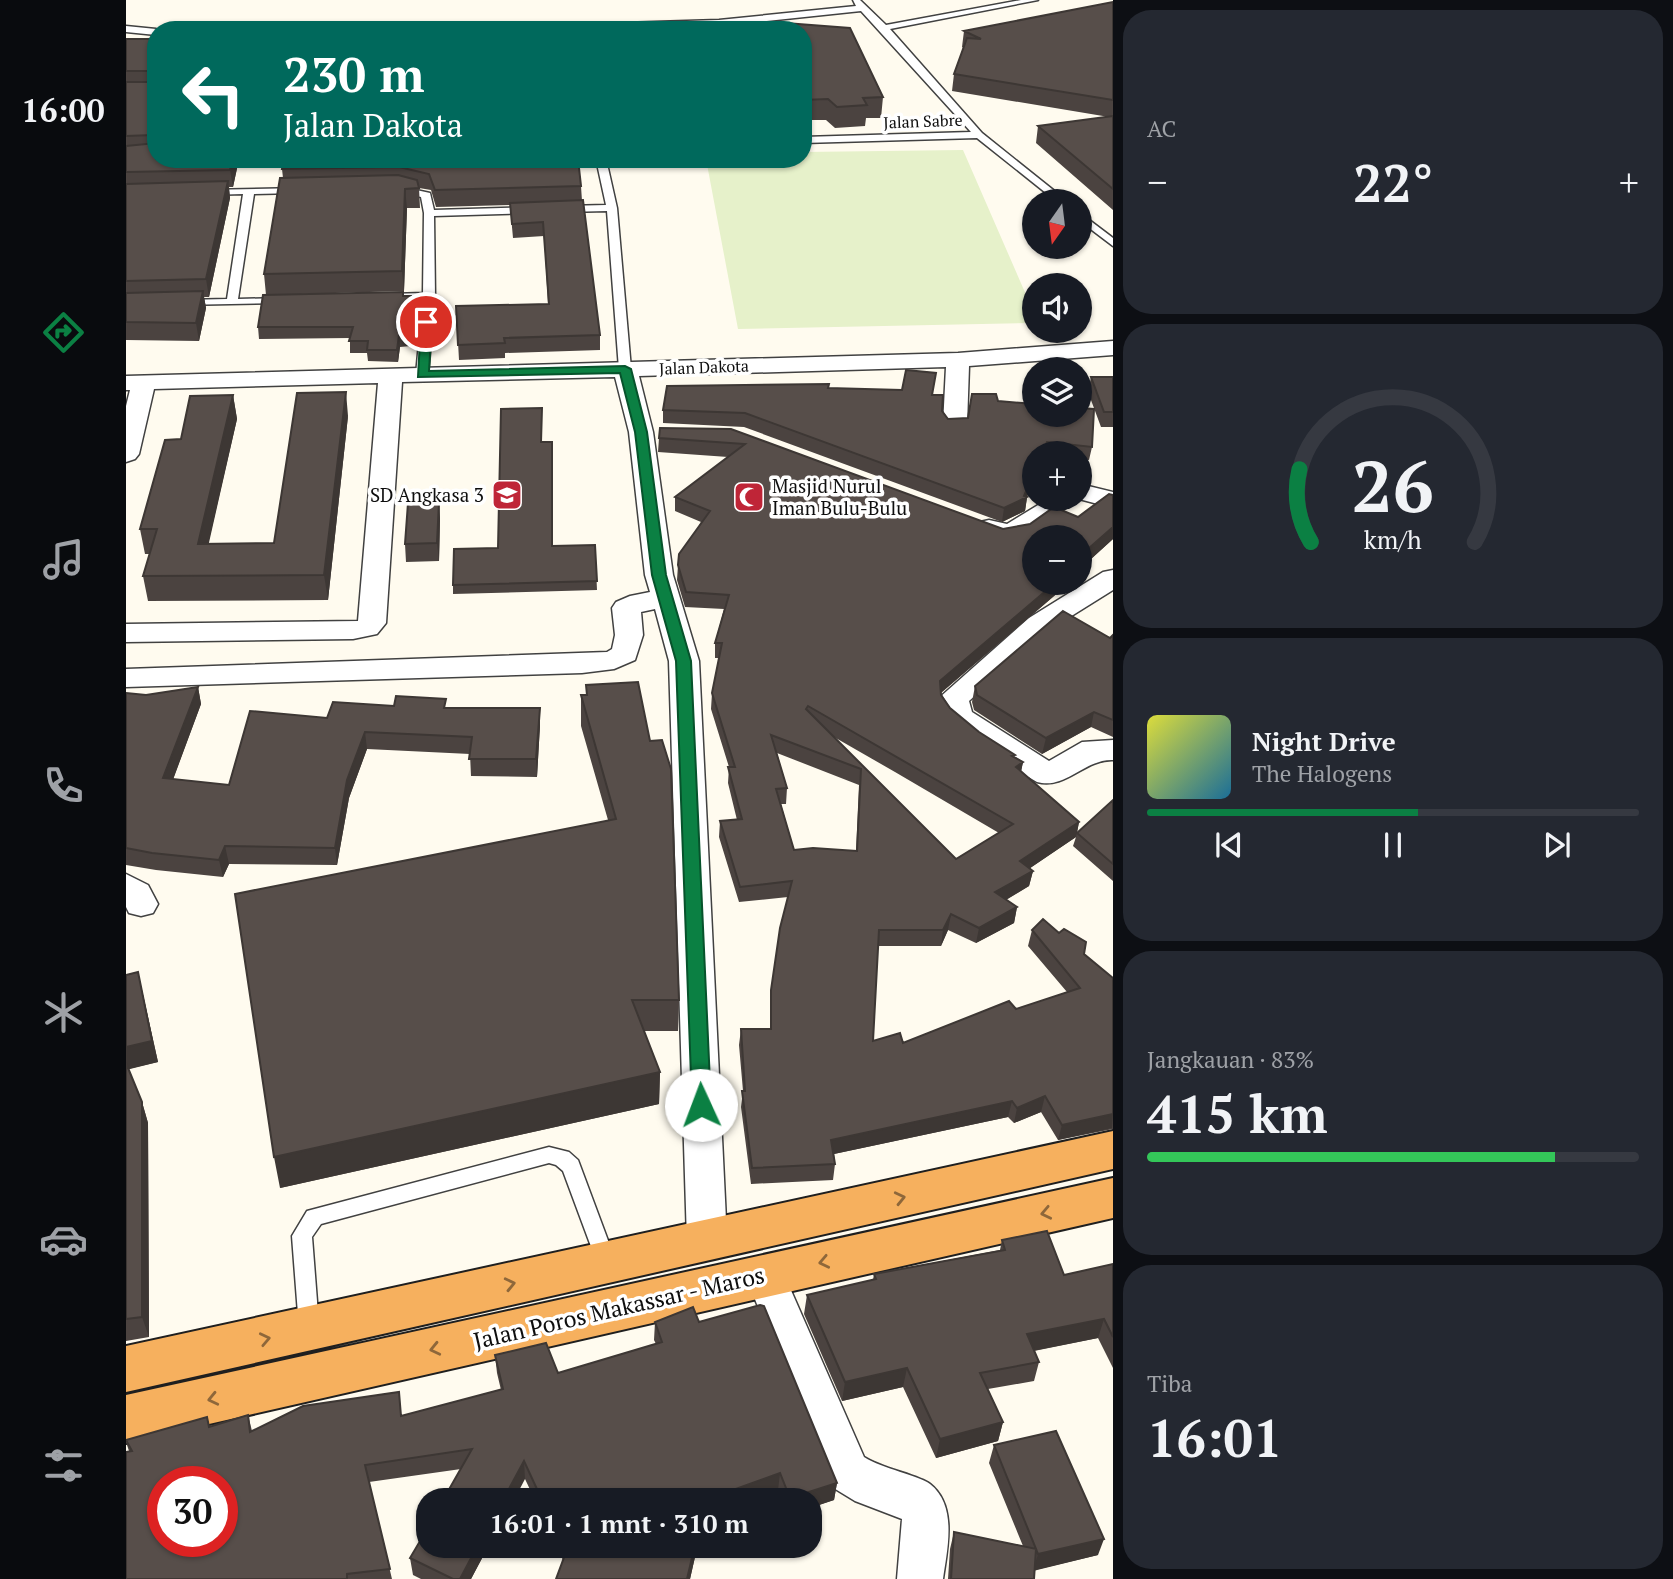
<!DOCTYPE html>
<html lang="id">
<meta charset="utf-8">
<style>
body{margin:0;font-family:"PT Serif",serif;background:#242831;color:#f1f3f6;height:100vh;display:flex;flex-direction:column;font-size:26px;white-space:nowrap}
*{box-sizing:border-box;margin:0}
p{font-size:23px;color:#9ea1a6}
.icon{flex:none;width:38px;height:38px;fill:none;stroke:currentColor;stroke-width:2;stroke-linecap:round;stroke-linejoin:round}
.map{position:relative;flex:1;overflow:hidden}
.details{display:flex;flex-direction:column;gap:10px;padding:10px;background:#0d0f14;width:560px}
.details>*{flex:none}
.hud{position:absolute;left:21px;top:21px;width:665px;height:147px;border-radius:28px;box-shadow:0 2px 5px #0004;background:#00695c;color:#fff;overflow:hidden}
.needle{width:46px;rotate:194deg}
.fabs{position:absolute;left:896px;top:189px;display:grid;gap:14px}
.fabs a{display:grid;place-items:center;width:70px;height:70px;border-radius:50%;background:#171b24;box-shadow:0 2px 5px #0004;font-size:35px}
.speed{position:absolute;left:21px;top:1466px;display:flex;gap:14px;font-size:35px;font-weight:700;text-align:center}
.speed>*{display:grid;place-content:center;width:91px;height:91px;border-radius:50%;background:#171b24;box-shadow:0 2px 5px #0004;line-height:1}
.speed .limit{border:10px solid #d22;background:#fff;color:#111}
.pin{position:absolute;display:grid;place-items:center;width:60px;height:60px;color:#fff;margin:-30px;border:4px solid #fff;border-radius:50%;box-shadow:0 2px 7px #0007}
.me{position:absolute;width:77px;margin:-38px;rotate:358deg;stroke-linejoin:round;filter:drop-shadow(0 0 5px #0008)}
.turn{display:flex;align-items:center;gap:24px;height:147px;padding:0 21px;font-size:32px}
.turn .icon{width:91px;height:91px;stroke-width:2.5}
.turn b{display:block;font-size:49px;line-height:60px}
.big{font-size:52px;font-weight:600;line-height:1.1}
.details .widget{flex:1;display:flex;flex-direction:column;justify-content:center;gap:10px;min-width:0;padding:0 24px;border-radius:28px;background:#242831}
.details .dial{align-items:center;gap:0}
.dial svg{height:182px;overflow:visible;fill:none;stroke:#363941;stroke-width:7;stroke-linecap:round;text-anchor:middle}
.dial text{fill:#f1f3f6;stroke:none}
.song{display:flex;align-items:center;gap:21px}
.cover{width:84px;height:84px;border-radius:10px;background:linear-gradient(135deg,hsl(60 70% 55%),hsl(200 70% 35%))}
.played{height:7px;border-radius:4px;background:linear-gradient(90deg,#0b8043 55%,#363941 55%)}
.keys{display:flex;justify-content:space-around;direction:ltr}
.heat{display:flex;justify-content:space-between;align-items:center;font-size:38px;direction:ltr}
.charge{height:10px;border-radius:5px;background:linear-gradient(90deg,#34c759 83%,#363941 0)}
.trip{position:absolute;left:290px;top:1488px;width:406px;height:70px;border-radius:28px;background:#171b24;box-shadow:0 2px 5px #0004;font-weight:600;line-height:70px;text-align:center}
main{display:flex;flex:1;min-height:0}
.menu{display:flex;flex-direction:column;width:126px;justify-content:space-around;align-items:center;background:#090b0e;color:#9ea1a6}
.menu .icon{width:49px;height:49px}
.menu .active{color:#0b8043}
.menu b{font-size:32px;color:#f1f3f6}
.map>svg:first-child{display:block}
.pitch{fill:#e6f1ca}
.lines{fill:none;stroke-linecap:round;stroke-linejoin:round}
.service-casing{stroke:#414141;stroke-width:3}
.minor-casing{stroke:#414141;stroke-width:3}
.trunk-casing{stroke:#1f1f1f;stroke-width:4}
.service{fill:#fff;fill-rule:evenodd}
.minor{fill:#fff;fill-rule:evenodd}
.trunk{fill:#f6b05e;fill-rule:evenodd}
.wall{fill:#4b4340;fill-rule:evenodd}
.shaded-wall{fill:#3d3734}
.building{fill:#574e4a;stroke:#3d3734;stroke-width:2;fill-rule:evenodd}
.oneway{stroke:#8e673a}
.route{fill:#0b8043;stroke:#07532c;stroke-width:2}
.labels{text-anchor:middle;stroke-width:7;stroke-linejoin:round;paint-order:stroke}
.far-street-label{font-size:16px;fill:#0e0e0e;stroke:#fff}
.poi-label{font-size:19px;fill:#0e0e0e;stroke:#fff;text-anchor:start}
.near-street-label{font-size:23px;fill:#0e0e0e;stroke:#fff}
</style>
<main>
<nav class="menu">
<b>16:00</b>
<svg class="icon active" aria-label="directions" viewBox="0 0 24 24"><path d="M12 3l9 9-9 9-9-9zM9 14v-3h6M13 9l2 2-2 2"/></svg>
<svg class="icon" aria-label="music" viewBox="0 0 24 24"><path d="M9 18V5l10-2v13"/><circle cx="6" cy="18" r="3"/><circle cx="16" cy="16" r="3"/></svg>
<svg class="icon" aria-label="phone" viewBox="0 0 24 24"><path d="M5 4h4l2 5-3 2q2 4 5 5l2-3 5 2v4C11 20 4 13 5 4z"/></svg>
<svg class="icon" aria-label="climate" viewBox="0 0 24 24"><path d="M12 3v18M4 7l16 10M4 17L20 7"/></svg>
<svg class="icon" aria-label="car" viewBox="0 0 24 24"><path d="M5 17H2v-5l4-1 3-4h7l3 4 3 1v5h-3M9 17h6M6 11h13"/><circle cx="7" cy="17" r="2"/><circle cx="17" cy="17" r="2"/></svg>
<svg class="icon" aria-label="filters" viewBox="0 0 24 24"><path d="M4 7h16M4 17h16"/><circle cx="9" cy="7" r="2"/><circle cx="15" cy="17" r="2"/></svg>
</nav>
<div class="map">
<svg width="987" height="1579" viewBox="0 0 987 1579">
<rect width="100%" height="100%" fill="#fffbef"/>
<path class="pitch" d="M837,150l71,163v10l-296,6 -32,-170h97v-7z"/>
<g class="lines">
<g class="service-casing">
<path id="service" d="M727,0h7l26,25 135,-25h17l-148,29 92,104 85,68h-11l-79,-63 -174,5v-6l168,-5 -110,-121 -142,15 -231,4 4,-3 227,-7 137,-14z
M0,26l30,3 1,1 -1,5 -30,-3z
M470,159h10l11,49 14,161 -6,4 -6,-4 -12,-158 -42,1 -5,-3 5,-3 41,-1z
M272,186l32,7 4,17 98,-3 5,3 -5,3 -98,3 1,80 -7,79 -6,4 -6,-4 7,-76 -32,1 -6,-3 6,-3 32,-1 1,-80 -3,-16 -27,-6v-4z
M176,188v4l-4,1 -44,1 -16,105 43,-1 4,1v4l-105,2 -2,-2 6,-3 43,-1 16,-105 -34,1 -4,-1v-4z
M954,213l33,25v8l-33,-25z
M423,1147l20,5 9,8 38,102 -3,6 -7,3 -7,-3 -36,-97 -7,-6 -7,-2 -228,61 -9,13 7,90 -3,7 -7,2 -7,-2 -3,-7 -7,-91 15,-25z"/>
</g>
<g class="minor-casing">
<path id="minor" d="M987,341v14l-144,11 -2,59 -3,5h-18l-3,-5 3,-58 -307,9 14,56 20,143 26,86 28,580 -6,12 -14,5 -14,-5 -6,-12 -18,-580 -14,-52 -14,3 2,23 -8,25 -21,9 -32,4 -456,14v-18l481,-17 5,-3 3,-14 -3,-27 4,-6 14,-6 20,-4 -5,-17 -16,-143 -14,-55 -213,5 -16,241 -9,11 -24,5 -227,3v-18l232,-3 20,-238 -224,6 -15,65 -4,5 -9,3v-56l4,-16h-4v-14l832,-23z
M954,484l33,8v16l-34,-9 -59,40 -9,2 -31,-7 -4,-6 4,-6 9,-2 18,4 41,-25h32z
M987,570v20l-64,40 -80,71 3,11 77,49 33,-19 31,-2v20c-29,-1 -47,30 -76,22 -24,-15 -102,-54 -98,-84l90,-80 74,-46z
M0,874l22,11 10,19 -5,9 -12,3 -12,-3 -3,-6z
M639,1257l14,6 85,194c19,12 54,18 66,27 28,22 17,66 13,95h-46l5,-60 -47,-18 -23,-14 -87,-212 6,-12z"/>
</g>
<g class="trunk-casing">
<path id="trunk" d="M987,1131v38l-987,223v-46z
M987,1178v40l-987,225v-48z"/>
</g>
<use href="#service" class="service"/>
<use href="#minor" class="minor"/>
<use href="#trunk" class="trunk"/>
</g>
<path class="wall" d="M987,2v208l-77,-67 2,-17 71,-9 -157,-26 2,-17 10,-26 -2,-1 2,-16z
M646,22l78,6 33,69 -2,21h-15l-1,8 -30,2 -9,-8h-23v-90h-32z
M0,39h30v120h83l-6,28h-4l1,11 -21,99h-5l2,11 -7,33 -73,-1z
M452,159l3,27 1,15 18,134v15l-95,3v5l-46,2 -3,-54 92,-2 -4,-68 -31,2 -3,-33 -74,2 -5,-17 -12,-2 1,20h-13l-3,83 -138,4 -2,-21 19,-96 -1,-9z
M277,296l9,11 -1,39 -11,1 -2,15 -30,-1 -1,-8h-17v-15l-91,1 -1,-12z
M965,377h22v50h-12l-13,-35z
M703,384v4l104,7 15,24 20,-1 30,-17 94,46 -3,13 -9,-1v-6h-46l-9,58 -23,11 -258,-95 -81,-4v-13z
M107,395l4,24 -29,125 66,-1 74,-127 -20,184 -180,1 -5,-25 7,-22h-5l-5,-25 41,-90z
M605,429l272,100 75,-12 35,-22v44l-33,30v-32h-46l34,47 -127,109 9,15 29,24 44,30 -2,9 58,51 -2,11 36,-33v81l-40,-35 3,-9 -46,31 3,3 -4,15 -23,14 11,7 -3,16 -38,20 -28,-13 -7,16h-63l-5,95 30,2 113,-34 51,-17 -39,-46 4,-16 52,24 29,24v151l-55,11 -17,-28 -27,11 -6,-6 -174,37 1,10 -2,16 -82,4 -10,-77 2,-16 -4,-46 2,-16h29l1,-39 17,-93 -49,5 -20,-65 1,-16 17,-1 -9,-37 1,-16 -18,-58 1,-16 7,-35h-4v-15l9,-34 -39,-2 -8,-27 1,-15 23,-43 -26,-11v-14l53,-40 -70,-5 1,-14zM708,737l61,35 104,61 -43,26zM651,753l82,32 -3,66 -62,-1 -13,-46h5l1,-16z
M416,442l11,104 42,-1 2,45 -144,4v-9l45,-37z
M313,502l1,17 -1,42 -33,1 -1,-18z
M987,635v102l-22,-10 -49,27 -68,-44 -2,-8 3,-16 135,-48z
M460,685l93,315 -1,31h-34l16,41 -1,32 -379,84 328,-368 -27,-94v-31h5z
M72,687l3,17 -28,75 56,6 98,-67 67,-12 53,2 93,17 -3,52 -66,-1 -1,-22 -103,-5 -18,49 -12,67 -108,-1 -6,13 -67,-7 -30,-5v-172l20,2z
M12,972l20,90 -30,7 14,33 6,21 1,214 -23,4v-366z
M876,1240l62,35 49,-11v104l-15,-30 -64,13 5,11 -5,19 -46,8 15,33 -5,19 -62,17 -33,-71 -61,14 -38,-87 3,-19 66,-15 1,-6 126,-24z
M529,1322h44l138,161 -3,17 -24,8v-8h-28l-4,-10 -27,10h-216l-10,-21 -64,-10 -92,13 23,97h-266l3,-128 -3,-9 81,-25 3,10 38,-12 4,16 150,-15 99,-26 -4,-17 -2,-18 63,18 98,-29 -2,-4z
M868,1445l104,110 -63,15 -1,9h-86l2,-30 4,-17 69,14 -34,-83z
M303,1545h60l-18,34h-50l-8,-4 -3,-17z
M430,1545h166v7l-27,5 -5,22h-134l7,-19z"/>
<path class="shaded-wall" d="M107,159h6l-6,28 -3,-17z
M102,181l2,17 -21,99 -3,-18z
M279,189l2,19 -3,83 -2,-20z
M77,291l3,17 -7,33 -3,-18z
M285,296l1,11 -1,39 -1,-11z
M273,335l1,12 -2,15 -1,-12z
M220,392l2,24 -20,184 -4,-25z
M107,395l4,24 -34,150 -5,-25z
M908,473v8l-7,16 -2,14 -23,11 2,-14 20,-12z
M313,502l1,17 -1,42 -2,-18z
M987,527v12l-33,30v-13z
M929,583h13v1l-131,112 3,-15z
M72,687l3,17 -34,92 -4,-18z
M414,708v17l-3,52 -1,-18z
M968,712l-3,15 -49,27 4,-16z
M239,732l2,17 -18,49 -12,67 -2,-17 12,-68z
M897,762l-3,15 -4,-10z
M953,822l-3,15 -59,40 3,-16z
M99,846l4,18 -6,13 -4,-17z
M907,871l-4,15 -37,22 3,-16z
M891,907l-3,16 -38,20 3,-15z
M825,914l-3,16 -7,16 2,-16z
M12,972l20,90 -32,8v-23z
M534,1072l-1,32 -379,84 -6,-31z
M919,1096l-4,16 -27,11 3,-15z
M886,1101l-4,16 -179,38 2,-15z
M16,1102l6,21 1,214 -7,-20z
M987,1114l-1,14 -54,12 4,-15z
M978,1319l-6,19 -76,15 5,-19z
M781,1368l-4,19 -61,14 3,-19z
M877,1422l-5,19 -62,17 4,-19z
M398,1461l1,18 -11,21h-11z
M654,1473l-2,17 -27,10h-43v-1z
M711,1483l-3,17 -24,8v-8h-20v-2z
M978,1539l-6,16 -65,16 5,-17z
M352,1545h11l-18,34h-11z
M569,1545h1l-1,12 -5,22h-3z"/>
<path class="building" d="M987,2v98l-159,-26 13,-36 14,1 -17,-8z
M646,22l78,6 33,69 -20,1 4,7 -30,2 -9,-8 -25,1v-70h-28z
M565,26l1,4h-64z
M0,39h30v34l-3,-2h-27z
M30,74v64l-3,-3 -27,1v-54h27z
M987,116v73l-75,-63z
M30,143v16h77l-3,11 -104,2v-26z
M158,159h294l3,27 -146,4 -6,-16 -30,-7 -117,2z
M272,175l19,5 2,8 -14,1 -3,82 -138,3 16,-96z
M102,181l-22,98 -80,2v-97z
M457,200l17,135 -96,3 1,5 -47,2 -2,-39 93,-2 -6,-82 -31,2 -2,-21z
M77,291l-7,32 -70,-1v-29z
M277,292v4h8l-1,39h-11l-2,15h-30l1,-9h-19l4,-14h-95l5,-32z
M780,370l30,3 -4,22h11l-1,16 6,8 20,-1 4,-24h24l2,7 36,3v11h46v-7l14,1 -2,38 -45,-5 -5,11h-8v20l-10,23 3,1 -23,11 -259,-95 -82,-3 4,-24 162,-2 -1,4 74,2z
M965,377h22v35h-9z
M220,392l-22,183 -181,1 14,-47h-17l25,-89 16,-1 9,-43 43,-1 -35,149 76,-1 23,-150z
M416,408l-1,34h11v104l43,-1 2,36 -144,4 1,-36 44,-1 3,-139z
M534,428l71,1 272,100 27,-5 24,-17 24,10 31,-23 4,1v32l-33,29v-19h-46v46h21l-115,98 1,14 9,13 29,24 36,23 -3,1 11,6 -7,5 63,55 -59,39 13,10 -38,21 22,15 -38,21 -28,-14 -8,16h-64l-6,111 27,-8 3,10 106,-42 7,8 64,-21 -48,-58 11,-11 16,14 5,-4 22,13 -2,12 29,24v136l-51,11 -17,-29 -28,12 -5,-7 -181,39 4,24 -83,4 -10,-77h3l-4,-62h30v-39l9,-62 12,-47 -52,6 -20,-66 22,-2 -14,-52h7l-23,-74 10,-50h-7l14,-48 -43,-3 -8,-27 1,-11 31,-43 -35,-14 70,-53 -86,-6zM682,706l205,118 -57,35 -150,-150zM645,735l90,34 -4,82 -44,-3 -19,2 -18,-61 11,-1z
M313,502l-2,41 -32,1 3,-41z
M937,611l47,27 3,-3v85l-19,-8 -48,26 -69,-43 -2,-9z
M512,682l12,59 12,-1 9,29 8,231h-47l28,72 -386,85 -39,-263 381,-75 -35,-124h6l-1,-10z
M72,687l-35,91 66,7 21,-74 77,7 6,-16 61,4 2,-10 50,3 -2,9h96l-4,51h-67l3,-22 -107,-5 -18,48 -12,68 -110,-2 -6,14 -67,-7 -26,-5v-155l20,2z
M987,800v64l-36,-31z
M12,972l14,69 -26,6v-72z
M0,1063l16,39v215l-16,2z
M921,1231l17,44 49,-11v73l-9,-18 -77,15 12,28 -59,11 23,49 -63,17 -33,-71 -62,14 -38,-87 69,-16 -2,-5 131,-24 -3,-10z
M634,1305l4,1 73,177 -47,15 -10,-25 -72,26 1,1h-167l-18,-39 -21,39h-60l29,-51 -107,16 25,104 -43,5v5h-221v-127l6,-1 -6,-11 81,-23 2,10 39,-12 2,17 53,-26 96,-14 2,24 102,-27 -8,-34 51,-12 12,30 104,-31 -7,-20 38,-15 6,15zM37,1482h59v60h-59z
M930,1431l48,108 -66,15 -2,-5 -2,30h-83l3,-47 82,17 -42,-104z
M303,1526v19h49l-18,34h-7l-43,-21z
M437,1545h132l-8,34h-131l10,-27z"/>
<defs><path id="oneway-chevron" d="M-2-3.5L2.5 0L-2 3.5" fill="none" stroke-width="1.6" stroke-linecap="round" stroke-linejoin="round" transform="scale(1.75)"/></defs>
<g class="oneway">
<use href="#oneway-chevron" transform="translate(774 1198) rotate(-13)"/>
<use href="#oneway-chevron" transform="translate(920 1213) rotate(168)"/>
<use href="#oneway-chevron" transform="translate(698 1262) rotate(168)"/>
<use href="#oneway-chevron" transform="translate(384 1284) rotate(-13)"/>
<use href="#oneway-chevron" transform="translate(139 1339) rotate(-12)"/>
<use href="#oneway-chevron" transform="translate(309 1349) rotate(167)"/>
<use href="#oneway-chevron" transform="translate(87 1399) rotate(167)"/>
</g>
<path class="route" d="M300,319l6,3 -3,49 196,-5 6,3 16,63 19,143 25,86 20,444 -3,5h-14l-2,-5 -16,-444 -24,-86 -17,-143 -15,-59 -202,4 3,-55z"/>
<defs>
<g id="school-square" transform="scale(1.575)"><rect x="-9" y="-9" width="18" height="18" rx="4" fill="#bf2537" stroke="#fff"/><path d="M0-5L7-2L0 1L-7-2ZM-4 1L0 2.5L4 1V4Q0 6-4 4Z" fill="#fff"/></g>
<g id="mosque-square" transform="scale(1.575)"><rect x="-9" y="-9" width="18" height="18" rx="4" fill="#bf2537" stroke="#fff"/><path d="M3.5-4.9A6 6 0 1 0 3.5 4.9A5 5 0 1 1 3.5-4.9Z" fill="#fff"/></g>
</defs>
<g fill-rule="evenodd">
<use href="#school-square" x="381" y="495"/>
<use href="#mosque-square" x="623" y="497"/>
</g>
<g class="labels">
<g class="far-street-label">
<text transform="translate(797 121) rotate(-2)" y="6">Jalan Sabre</text>
<text transform="translate(578 367) rotate(-2)" y="6">Jalan Dakota</text>
</g>
<g class="poi-label">
<text x="646" y="493">Masjid Nurul<tspan x="646" dy="22">Iman Bulu-Bulu</tspan></text>
<text x="358" y="502" text-anchor="end">SD Angkasa 3</text>
</g>
<g class="near-street-label">
<text transform="translate(493 1308) rotate(-13)" y="8">Jalan Poros Makassar - Maros</text>
</g>
</g>
</svg>
<div class="fabs">
<a><svg class="needle" viewBox="-14 -14 28 28"><path d="M0-13l5 13h-10z" fill="#e53935"/><path d="M0 13l5-13h-10z" fill="#9ea1a6"/></svg></a>
<a><svg class="icon" aria-label="sound" viewBox="0 0 24 24"><path d="M4 9h4l5-4v14l-5-4H4zM17 9q2 3 0 6"/></svg></a>
<a><svg class="icon" aria-label="layers" viewBox="0 0 24 24"><path d="M12 4l9 5-9 5-9-5zM3 14l9 5 9-5"/></svg></a>
<a>+</a>
<a>−</a>
</div>
<div class="speed"><div class="limit">30</div></div>
<div class="pin" style="left:300px;top:322px;background:#d93025"><svg class="icon" aria-label="arrive" viewBox="0 0 24 24"><path d="M6 21V4h12l-3 4 3 4H6"/></svg></div>
<svg class="me" style="left:575px;top:1105px" viewBox="-20 -20 40 40"><circle r="19" fill="#fff"/><path d="M0-13L10 11 0 6-10 11z" fill="#0b8043"/></svg>
<div class="trip">16:01 · 1 mnt · 310 m</div>
<div class="hud">
<div class="turn"><svg class="icon" aria-label="left" viewBox="0 0 24 24"><path d="M17 20v-9H6M10 6l-5 5 5 5"/></svg><div><b>230 m</b>Jalan Dakota</div></div>
</div>
</div>
<section class="details">
<div class="widget"><p>AC</p>
<div class="heat"><a>−</a><b class="big">22°</b><a>+</a></div>
</div>
<div class="widget dial"><svg viewBox="0 0 100 80">
<path d="M14 69A42 42 0 1 1 86 69"/>
<path d="M14 69A42 42 0 0 1 9 37" stroke="#0b8043"/>
<text x="50" y="56" font-size="32" font-weight="700">26</text>
<text x="50" y="72" font-size="11">km/h</text>
</svg></div>
<div class="widget">
<div class="song"><i class="cover"></i><div><b>Night Drive</b><p>The Halogens</p></div></div>
<div class="played"></div>
<div class="keys"><svg class="icon" aria-label="previous" viewBox="0 0 24 24"><path d="M18 5L8 12l10 7zM5 5v14"/></svg><svg class="icon" aria-label="pause" viewBox="0 0 24 24"><path d="M8 5v14M16 5v14"/></svg><svg class="icon" aria-label="next" viewBox="0 0 24 24"><path d="M6 5l10 7-10 7zM19 5v14"/></svg></div>
</div>
<div class="widget"><p>Jangkauan · 83%</p><b class="big">415 km</b><div class="charge"></div></div>
<div class="widget"><p>Tiba</p><b class="big">16:01</b></div>
</section>
</main>
